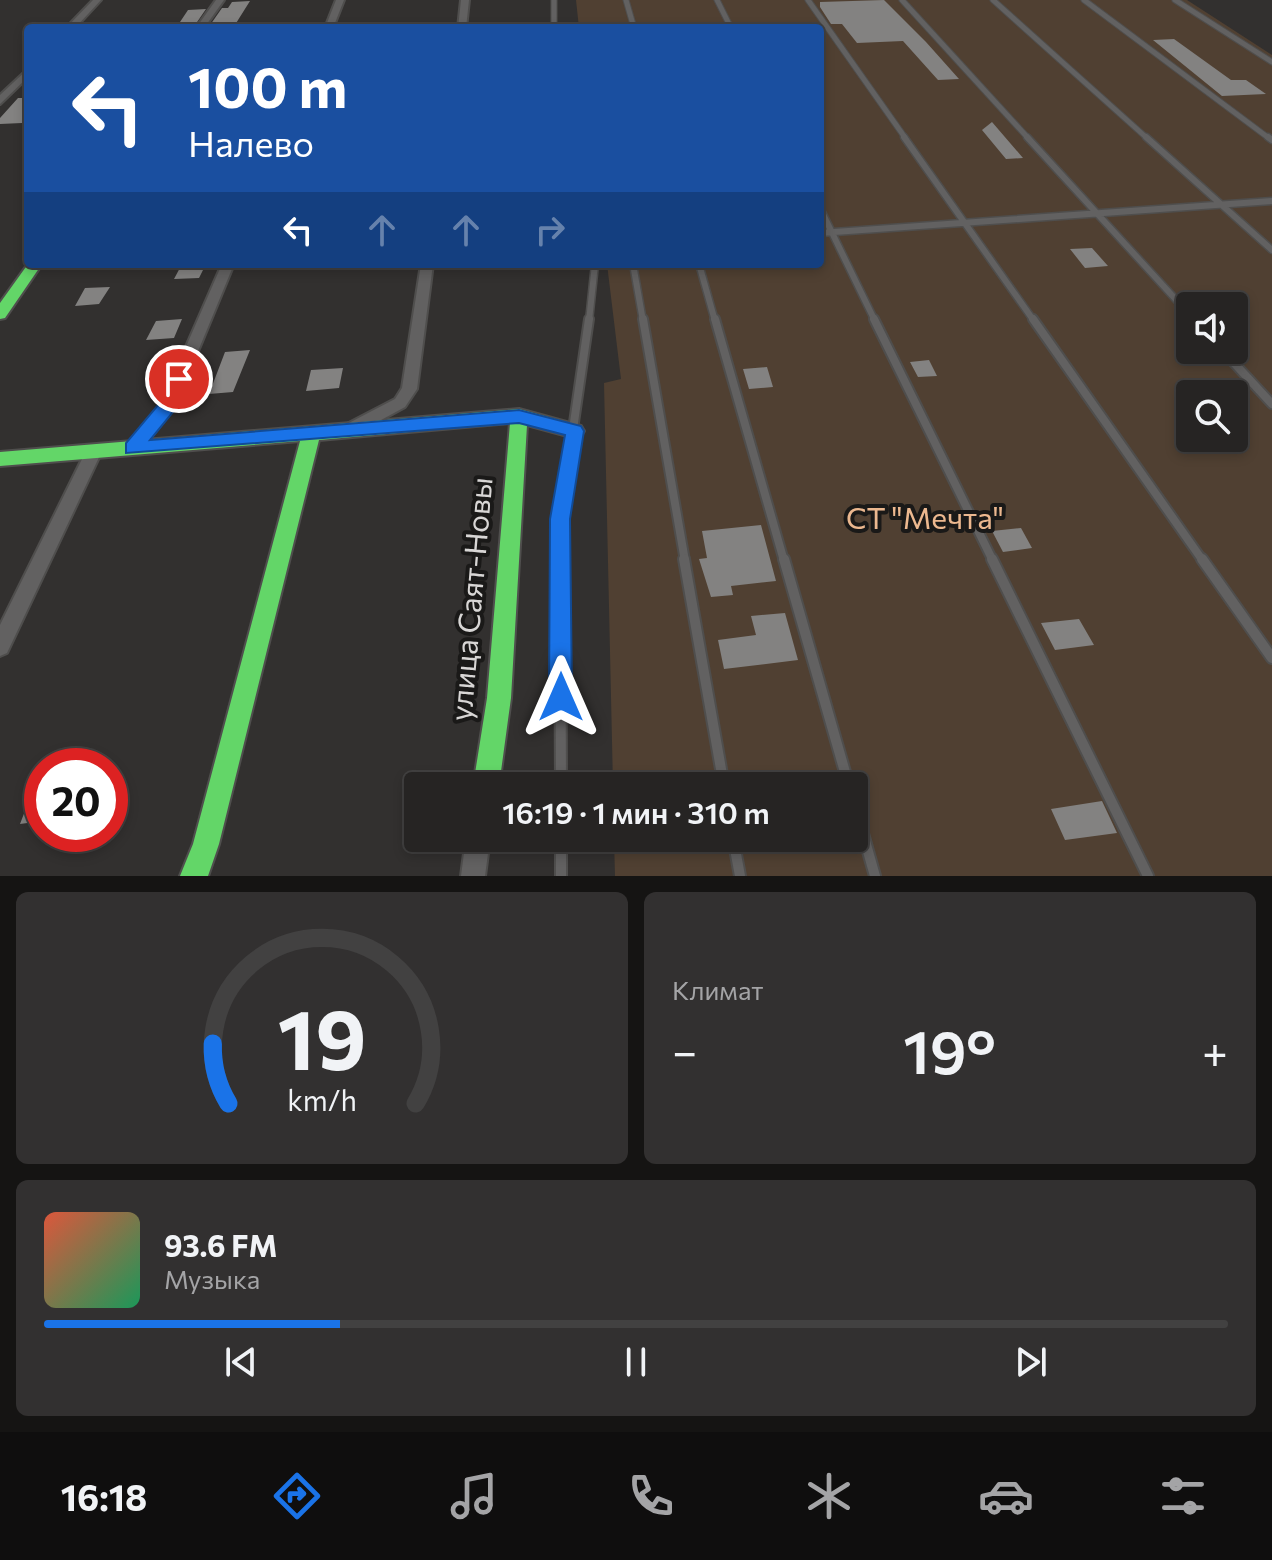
<!DOCTYPE html>
<html lang="ru">
<meta charset="utf-8">
<style>
body{margin:0;font-family:Commissioner,sans-serif;background:#323030;color:#f1f3f6;height:100vh;display:flex;flex-direction:column;font-size:30px;white-space:nowrap}
*{box-sizing:border-box;margin:0}
p{font-size:26px;color:#a4a4a6}
.icon{flex:none;width:44px;height:44px;fill:none;stroke:currentColor;stroke-width:2;stroke-linecap:round;stroke-linejoin:round}
.map{position:relative;height:876px;overflow:hidden}
.sheet{display:flex;flex-direction:column;gap:16px;padding:16px;background:#151413;flex:1}
.sheet>*{flex:none}
.banner{position:absolute;left:24px;top:24px;width:800px;height:244px;border-radius:8px;box-shadow:0 4px 12px #0003,0 0 0 2px #424141;background:#1a4fa0;color:#fff;overflow:hidden}
.controls{position:absolute;left:1176px;top:292px;display:grid;gap:16px}
.controls a{display:grid;place-items:center;width:72px;height:72px;border-radius:8px;background:#262423;box-shadow:0 4px 12px #0003,0 0 0 2px #424141;font-size:40px}
.speed{position:absolute;left:24px;top:748px;display:flex;gap:16px;font-size:40px;font-weight:700;text-align:center}
.speed>*{display:grid;place-content:center;width:104px;height:104px;border-radius:50%;background:#262423;box-shadow:0 4px 12px #0003,0 0 0 2px #424141;line-height:1}
.speed .limit{border:12px solid #d22;background:#fff;color:#111}
.pin{position:absolute;display:grid;place-items:center;width:68px;height:68px;color:#fff;margin:-34px;border:4px solid #fff;border-radius:50%;box-shadow:0 2px 8px #0007}
.me{position:absolute;width:88px;margin:-44px;rotate:0deg;stroke-linejoin:round;filter:drop-shadow(0 0 6px #0008)}
.turn{display:flex;align-items:center;gap:28px;height:168px;padding:0 32px;font-size:36px}
.turn .icon{width:104px;height:104px;stroke-width:2.5}
.turn b{display:block;font-size:56px;line-height:68px}
.lanes{display:flex;align-items:center;height:76px;padding:0 32px;background:#0003;justify-content:center;gap:40px;direction:ltr}
.lanes .off{opacity:.35}
.big{font-size:60px;font-weight:600;line-height:1.1}
.sheet .tile{flex:1;display:flex;flex-direction:column;justify-content:center;gap:12px;min-width:0;padding:0 28px;border-radius:12px;background:#323030}
.sheet .dial{align-items:center;gap:0}
.dial svg{height:208px;overflow:visible;fill:none;stroke:#424141;stroke-width:7;stroke-linecap:round;text-anchor:middle}
.dial text{fill:#f1f3f6;stroke:none}
.song{display:flex;align-items:center;gap:24px}
.cover{width:96px;height:96px;border-radius:12px;background:linear-gradient(135deg,hsl(10 70% 55%),hsl(150 70% 35%))}
.played{height:8px;border-radius:4px;background:linear-gradient(90deg,#1a73e8 25%,#424141 25%)}
.keys{display:flex;justify-content:space-around;direction:ltr}
.heat{display:flex;justify-content:space-between;align-items:center;font-size:44px;direction:ltr}
.sheet .tiles{flex:1;display:grid;gap:16px;grid-template-columns:1fr 1fr}
.tile:last-child{grid-column:span 2}
.trip{position:absolute;left:404px;top:772px;width:464px;height:80px;border-radius:8px;background:#262423;box-shadow:0 4px 12px #0003,0 0 0 2px #424141;font-weight:600;line-height:80px;text-align:center}
.menu{display:flex;height:128px;justify-content:space-around;align-items:center;background:#0f0e0e;color:#a4a4a6}
.menu .icon{width:56px;height:56px}
.menu .on{color:#1a73e8}
.menu b{font-size:36px;color:#f1f3f6}
.map>svg:first-child{display:block}
.green{fill:#504032;fill-rule:evenodd}
.building{fill:#838281}
.lines{fill:none;stroke-linecap:round;stroke-linejoin:round}
.lane-far3-casing{stroke:#4f4e4d;stroke-width:7}
.lane-far2-casing{stroke:#4f4e4d;stroke-width:9}
.lane-far1-casing{stroke:#4f4e4d;stroke-width:12}
.lane-casing{stroke:#4f4e4d;stroke-width:14}
.street-casing{stroke:#4f4e4d;stroke-width:4}
.fast-casing{stroke:#4f4e4d;stroke-width:4}
.lane-far3{stroke:#626161;stroke-width:5}
.lane-far2{stroke:#626161;stroke-width:6}
.lane-far1{stroke:#626161;stroke-width:8}
.lane{stroke:#626161;stroke-width:10}
.street{fill:#626161;fill-rule:evenodd}
.fast{fill:#63d668;fill-rule:evenodd}
.route{fill:#1a73e8;stroke:#114b97;stroke-width:2}
.labels{text-anchor:middle;stroke-width:8;stroke-linejoin:round;paint-order:stroke}
.park-label{font-size:30px;fill:#ecb88f;stroke:#1a1918}
.street-label{font-size:30px;fill:#d8d6d5;stroke:#1a1918}
</style>
<div class="map">
<svg width="1272" height="876" viewBox="0 0 1272 876">
<rect width="100%" height="100%" fill="#32302f"/>
<path class="green" d="M576,0h611l85,55v821h-657l-1,-38h240v-52h-241l-9,-403 17,-4 -14,-115h213v-236h-241zM1190,306h44v44h-44zM1190,394h44v44h-44z"/>
<path class="building" d="M884,0l42,42 33,37 -21,1 -35,-39 -46,2 -15,-19h-11l-11,-17v-5z
M250,1l-17,27h-25l14,-20h6l4,-6z
M206,9l-13,19h-17l12,-18z
M1174,39l57,41h15l20,14 -44,2 -69,-56z
M18,98h10v17l-6,8 -22,1v-6z
M992,122l31,36 -17,1 -24,-29z
M1092,248l16,18 -23,2 -15,-19z
M182,264h24l-7,14 -25,1z
M110,287l-11,17 -24,2 10,-18z
M182,319l-8,19 -28,2 10,-19z
M250,350l-17,42 -24,2 16,-42z
M929,360l8,16 -19,1 -8,-15z
M767,367l6,20 -24,2 -6,-20z
M343,368l-4,20 -33,3 5,-21z
M761,525l15,56 -45,5 2,9 -22,2 -12,-38 8,-1 -5,-27z
M1021,528l11,20 -29,4 -11,-21z
M785,613l13,47 -74,9 -6,-29 38,-5 -5,-19z
M1079,619l15,26 -39,5 -14,-27z
M41,769l1,52 -22,3z
M1102,801l15,32 -52,7 -14,-31z"/>
<g class="lines">
<g class="lane-far3-casing">
<path id="lane-far3" d="M554,0v28
M626,0l8,28
M717,0l14,28
M808,0l98,139
M902,0l127,139
M993,0l155,139
M1084,0l186,139
M1175,0l97,62"/>
</g>
<g class="lane-far2-casing">
<path id="lane-far2" d="M904,137l130,184
M1027,137l163,178
M1146,137l126,113
M1268,137l4,3
M820,208l55,113
M820,233l452,-32
M633,264l10,57
M699,264l16,57
M589,321l6,-57"/>
</g>
<g class="lane-far1-casing">
<path id="lane-far1" d="M643,319l42,242
M715,319l69,242
M874,319l119,242
M1033,319l170,242
M1222,350l50,54
M560,561v-42l29,-200"/>
</g>
<g class="lane-casing">
<path id="lane" d="M560,559l1,227
M684,559l40,227
M784,559l65,227
M992,559l156,317
M1202,559l70,99
M854,802l21,74
M561,838v38
M733,838l7,38"/>
</g>
<g class="street-casing">
<path id="street" d="M93,0h8l-26,28h-9z
M216,0h8l-20,28h-8z
M336,0h8l-11,28h-8z
M461,0h8l-3,28h-8z
M28,69v8l-28,27v-9z
M222,264h12l-59,143 -36,45h-12l-2,-4 2,-4 34,-40z
M421,264h12l-16,125 -12,18 -48,26h-12l-2,-4 2,-4 50,-26 7,-11z
M94,445l6,1 2,5 -95,202 -7,3v-31l86,-174 2,-5z
M466,838h24l-5,38h-24z"/>
</g>
<g class="fast-casing">
<path id="fast" d="M28,264h14l-37,54 -5,1v-16z
M519,409l62,17 3,5 -3,5 -6,2 -48,-13 -16,273 -12,88h-26l14,-88 23,-275 -191,17 -100,404 -11,32h-28l13,-32 107,-403 -300,25v-14z"/>
</g>
<use href="#lane-far3" class="lane-far3"/>
<use href="#lane-far2" class="lane-far2"/>
<use href="#lane-far1" class="lane-far1"/>
<use href="#lane" class="lane"/>
<use href="#street" class="street"/>
<use href="#fast" class="fast"/>
</g>
<path class="route" d="M179,372l8,7 -14,33 -23,28 369,-30 62,16 3,5 -14,88 2,178 -3,8 -8,4 -9,-4 -3,-8 1,-178 15,-84 -46,-12 -393,30v-10l33,-39 14,-30z"/>
<g class="labels">
<g class="park-label">
<text x="925" y="529">СТ "Мечта"</text>
</g>
<g class="street-label">
<text transform="translate(472 599) rotate(-85)" y="10">улица Саят-Новы</text>
</g>
</g>
</svg>
<div class="controls">
<a><svg class="icon" aria-label="sound" viewBox="0 0 24 24"><path d="M4 9h4l5-4v14l-5-4H4zM17 9q2 3 0 6"/></svg></a>
<a><svg class="icon" aria-label="search" viewBox="0 0 24 24"><circle cx="10" cy="10" r="6"/><path d="M15 15l6 6"/></svg></a>
</div>
<div class="speed"><div class="limit">20</div></div>
<div class="pin" style="left:179px;top:379px;background:#d93025"><svg class="icon" aria-label="arrive" viewBox="0 0 24 24"><path d="M6 21V4h12l-3 4 3 4H6"/></svg></div>
<svg class="me" style="left:561px;top:697px" viewBox="-20 -20 40 40"><path d="M0-17L14 15 0 8-14 15z" fill="#1a73e8" stroke="#fff" stroke-width="4"/></svg>
<div class="trip">16:19 · 1 мин · 310 m</div>
<div class="banner">
<div class="turn"><svg class="icon" aria-label="left" viewBox="0 0 24 24"><path d="M17 20v-9H6M10 6l-5 5 5 5"/></svg><div><b>100 m</b>Налево</div></div>
<div class="lanes"><svg class="icon" aria-label="left" viewBox="0 0 24 24"><path d="M17 20v-9H6M10 6l-5 5 5 5"/></svg><svg class="icon off" aria-label="ahead" viewBox="0 0 24 24"><path d="M12 20V5M6 11l6-6 6 6"/></svg><svg class="icon off" aria-label="ahead" viewBox="0 0 24 24"><path d="M12 20V5M6 11l6-6 6 6"/></svg><svg class="icon off" aria-label="right" viewBox="0 0 24 24"><path d="M7 20v-9h11M14 6l5 5-5 5"/></svg></div>
</div>
</div>
<section class="sheet">
<div class="tiles">
<div class="tile dial"><svg viewBox="0 0 100 80">
<path d="M14 69A42 42 0 1 1 86 69"/>
<path d="M14 69A42 42 0 0 1 8 46" stroke="#1a73e8"/>
<text x="50" y="56" font-size="32" font-weight="700">19</text>
<text x="50" y="72" font-size="11">km/h</text>
</svg></div>
<div class="tile"><p>Климат</p>
<div class="heat"><a>−</a><b class="big">19°</b><a>+</a></div>
</div>
<div class="tile">
<div class="song"><i class="cover"></i><div><b>93.6 FM</b><p>Музыка</p></div></div>
<div class="played"></div>
<div class="keys"><svg class="icon" aria-label="previous" viewBox="0 0 24 24"><path d="M18 5L8 12l10 7zM5 5v14"/></svg><svg class="icon" aria-label="pause" viewBox="0 0 24 24"><path d="M8 5v14M16 5v14"/></svg><svg class="icon" aria-label="next" viewBox="0 0 24 24"><path d="M6 5l10 7-10 7zM19 5v14"/></svg></div>
</div>
</div>
</section>
<nav class="menu">
<b>16:18</b>
<svg class="icon on" aria-label="directions" viewBox="0 0 24 24"><path d="M12 3l9 9-9 9-9-9zM9 14v-3h6M13 9l2 2-2 2"/></svg>
<svg class="icon" aria-label="music" viewBox="0 0 24 24"><path d="M9 18V5l10-2v13"/><circle cx="6" cy="18" r="3"/><circle cx="16" cy="16" r="3"/></svg>
<svg class="icon" aria-label="phone" viewBox="0 0 24 24"><path d="M5 4h4l2 5-3 2q2 4 5 5l2-3 5 2v4C11 20 4 13 5 4z"/></svg>
<svg class="icon" aria-label="climate" viewBox="0 0 24 24"><path d="M12 3v18M4 7l16 10M4 17L20 7"/></svg>
<svg class="icon" aria-label="car" viewBox="0 0 24 24"><path d="M5 17H2v-5l4-1 3-4h7l3 4 3 1v5h-3M9 17h6M6 11h13"/><circle cx="7" cy="17" r="2"/><circle cx="17" cy="17" r="2"/></svg>
<svg class="icon" aria-label="filters" viewBox="0 0 24 24"><path d="M4 7h16M4 17h16"/><circle cx="9" cy="7" r="2"/><circle cx="15" cy="17" r="2"/></svg>
</nav>
